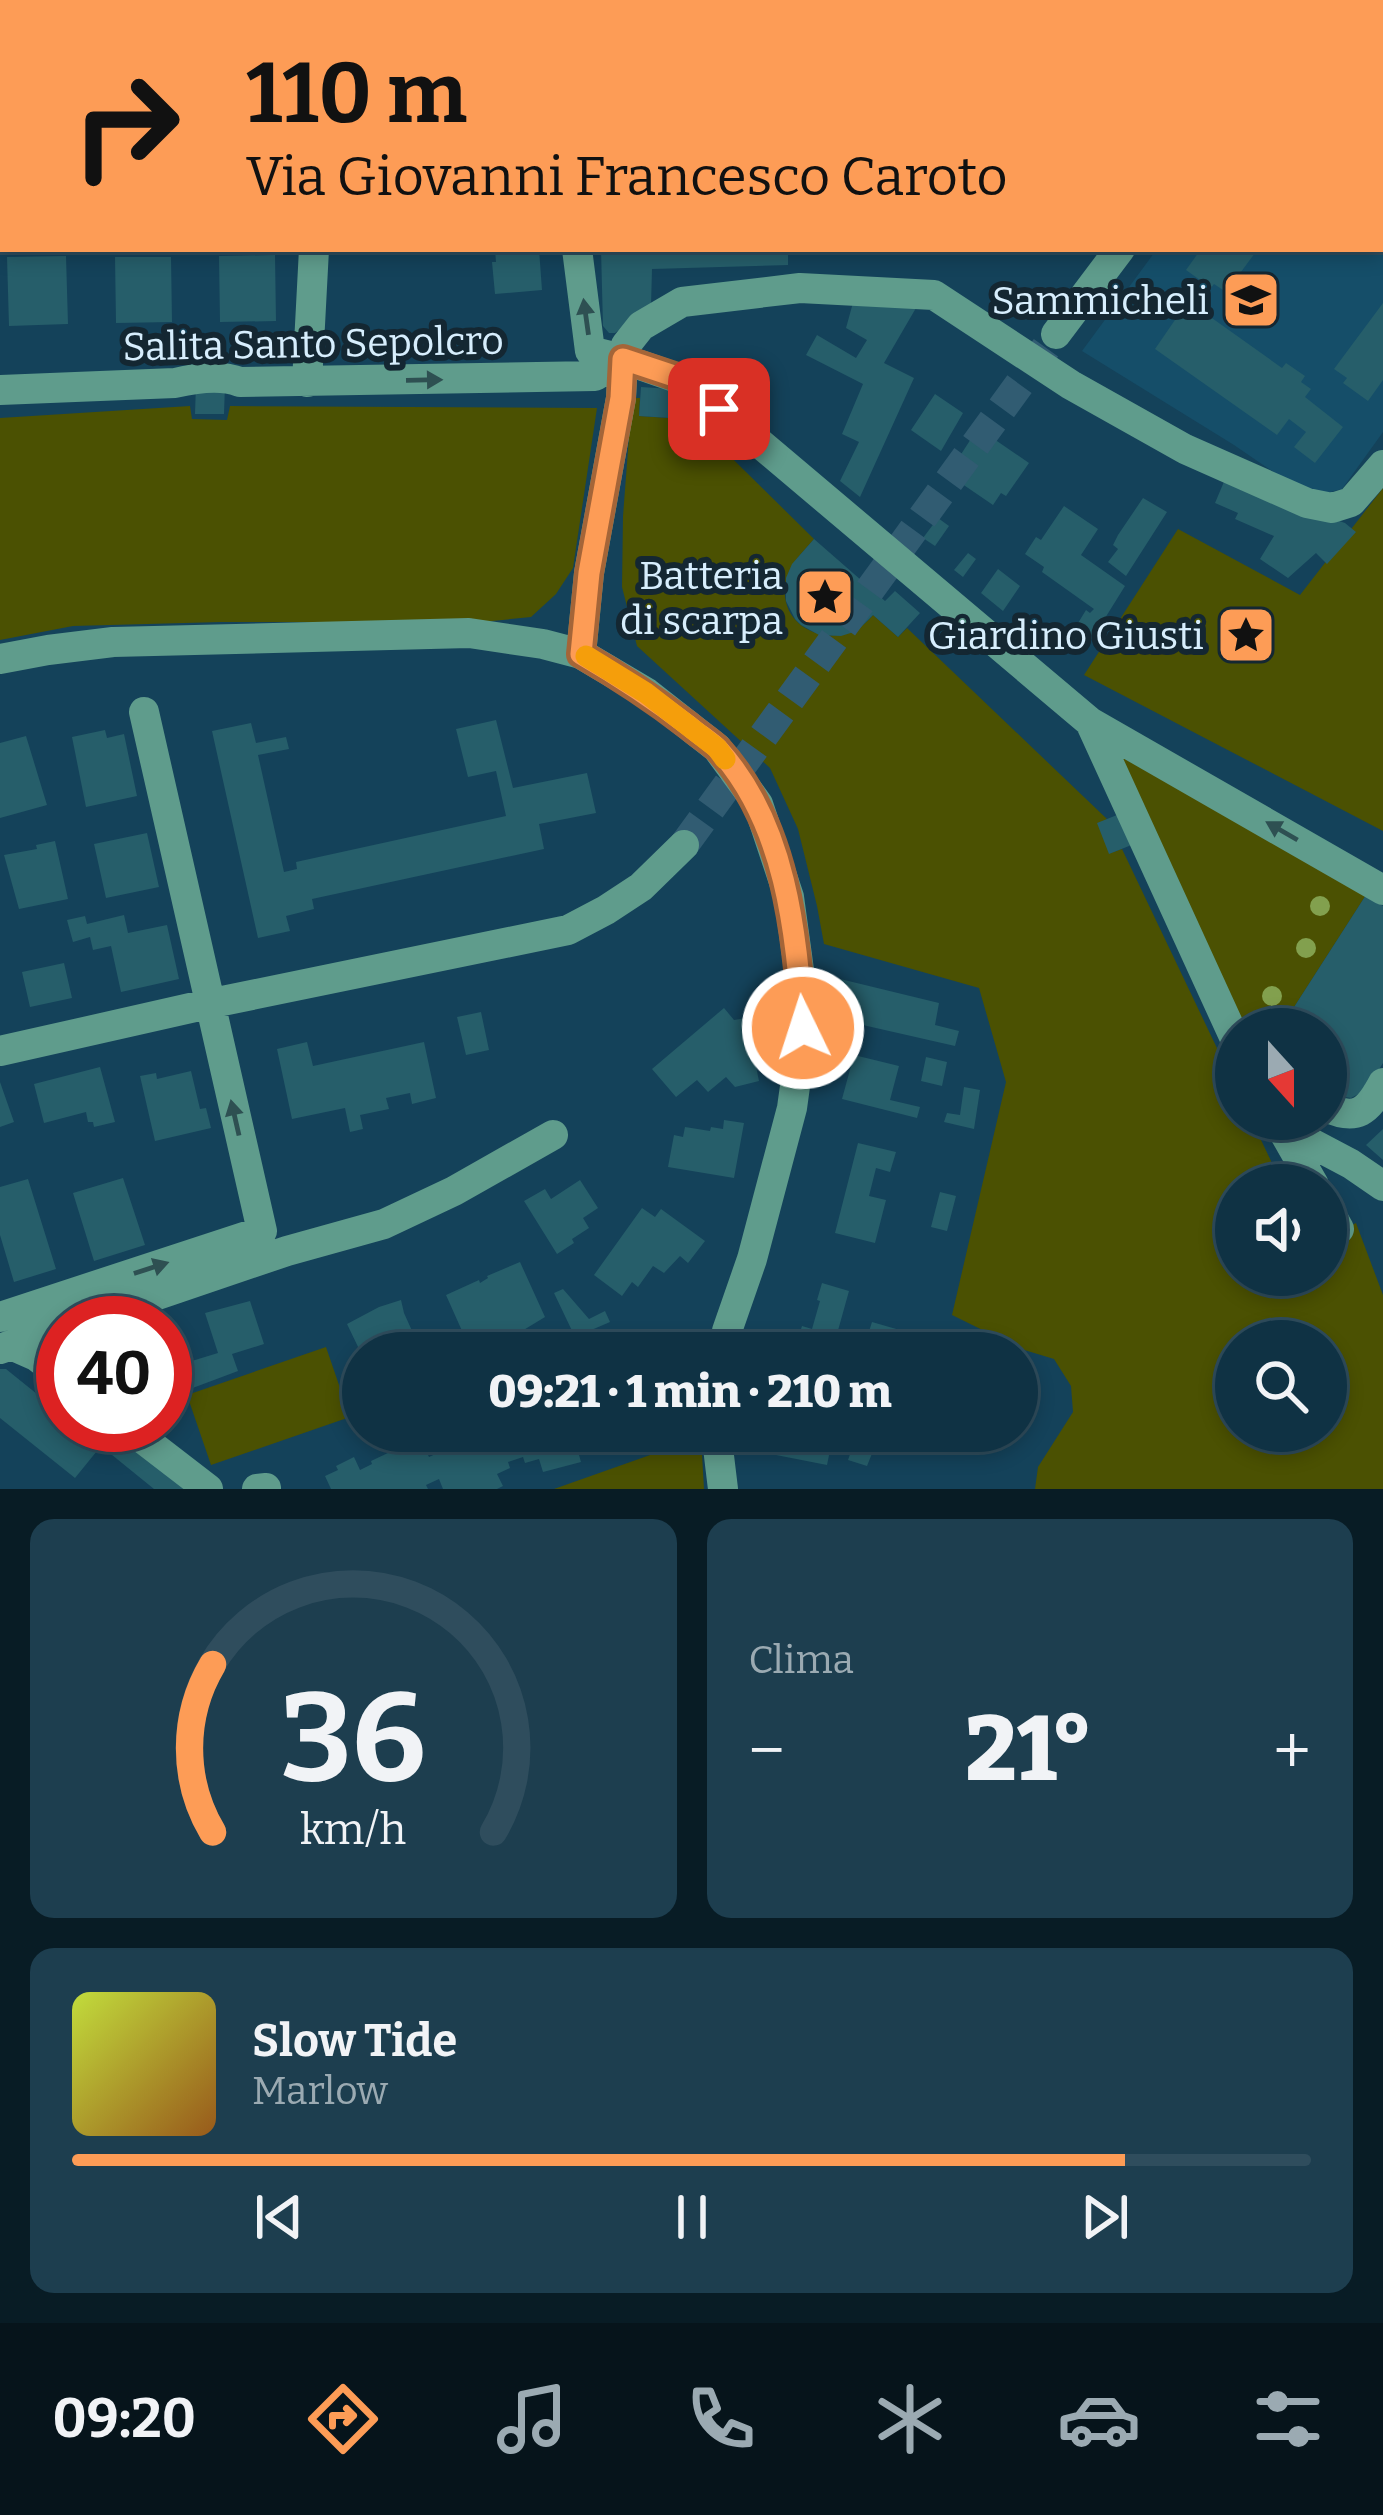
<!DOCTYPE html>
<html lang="it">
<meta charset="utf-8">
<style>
body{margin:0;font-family:Bitter,serif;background:#1d3e4f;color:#f1f3f6;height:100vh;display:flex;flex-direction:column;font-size:45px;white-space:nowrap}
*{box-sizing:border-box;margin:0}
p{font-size:39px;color:#9baab2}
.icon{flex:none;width:66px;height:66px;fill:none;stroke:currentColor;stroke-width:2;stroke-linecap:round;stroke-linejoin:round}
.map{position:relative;height:1489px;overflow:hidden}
.panel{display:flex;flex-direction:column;gap:30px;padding:30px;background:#081c25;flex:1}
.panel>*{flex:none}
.banner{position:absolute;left:0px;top:0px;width:1383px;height:252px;box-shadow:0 6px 18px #0003,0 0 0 3px #2f4d5d;background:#fd9c56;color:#111;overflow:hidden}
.needle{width:78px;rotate:159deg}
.buttons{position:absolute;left:1215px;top:1008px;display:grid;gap:24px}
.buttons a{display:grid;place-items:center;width:132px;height:132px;border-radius:50%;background:#0f3244;box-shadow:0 6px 18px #0003,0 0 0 3px #2f4d5d;font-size:60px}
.speed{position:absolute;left:36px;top:1296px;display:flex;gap:24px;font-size:60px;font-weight:700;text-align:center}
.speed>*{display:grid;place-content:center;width:156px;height:156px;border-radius:50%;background:#0f3244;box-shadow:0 6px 18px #0003,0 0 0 3px #2f4d5d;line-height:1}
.speed .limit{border:18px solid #d22;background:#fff;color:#111}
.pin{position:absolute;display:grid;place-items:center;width:102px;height:102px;color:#fff;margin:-51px;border-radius:24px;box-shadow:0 6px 18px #0006}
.me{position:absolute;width:132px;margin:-66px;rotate:356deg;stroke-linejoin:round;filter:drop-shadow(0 0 9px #0008)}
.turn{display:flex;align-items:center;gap:42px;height:252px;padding:0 48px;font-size:54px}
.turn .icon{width:156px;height:156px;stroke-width:2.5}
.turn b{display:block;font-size:84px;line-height:102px}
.big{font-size:90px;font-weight:800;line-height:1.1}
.panel .tile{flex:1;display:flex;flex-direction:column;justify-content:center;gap:18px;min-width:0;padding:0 42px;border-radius:24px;background:#1d3e4f}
.panel .dial{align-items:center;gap:0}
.dial svg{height:312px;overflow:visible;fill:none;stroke:#2f4d5d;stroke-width:7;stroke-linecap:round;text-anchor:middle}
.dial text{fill:#f1f3f6;stroke:none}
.song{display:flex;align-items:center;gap:36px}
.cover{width:144px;height:144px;border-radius:18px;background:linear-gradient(135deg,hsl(70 70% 55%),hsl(30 70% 35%))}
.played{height:12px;border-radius:6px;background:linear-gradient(90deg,#fd9c56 85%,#2f4d5d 85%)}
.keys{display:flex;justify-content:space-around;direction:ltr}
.heat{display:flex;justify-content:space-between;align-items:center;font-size:66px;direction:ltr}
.panel .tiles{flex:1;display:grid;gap:30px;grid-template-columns:1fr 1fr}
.tile:last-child{grid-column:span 2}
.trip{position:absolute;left:342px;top:1332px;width:696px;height:120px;border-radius:60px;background:#0f3244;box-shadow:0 6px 18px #0003,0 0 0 3px #2f4d5d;font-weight:800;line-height:120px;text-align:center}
.tabs{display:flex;height:192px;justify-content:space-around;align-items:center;background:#06141b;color:#9baab2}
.tabs .icon{width:84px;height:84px}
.tabs .selected{color:#fd9c56}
.tabs b{font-size:54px;color:#f1f3f6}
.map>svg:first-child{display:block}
.built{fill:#154e69}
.green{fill:#4b5102;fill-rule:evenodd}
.building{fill:#265e6a}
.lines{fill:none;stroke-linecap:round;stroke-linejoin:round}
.minor-tunnel{stroke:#315c72;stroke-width:30;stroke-dasharray:30 15;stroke-linecap:butt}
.minor{stroke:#5f9c8c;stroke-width:30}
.tree{fill:#82a04e}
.oneway{fill:#2e5052}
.route-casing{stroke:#a46538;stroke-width:30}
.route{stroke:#fd9c56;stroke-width:21}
.slow{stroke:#f59e0b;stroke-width:21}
.labels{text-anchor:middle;stroke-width:12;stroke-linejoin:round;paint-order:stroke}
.poi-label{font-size:39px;fill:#d7eefd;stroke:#142732;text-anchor:end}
.street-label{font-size:39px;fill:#d7eefd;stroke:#142732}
</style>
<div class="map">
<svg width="1383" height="1489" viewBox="0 0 1383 1489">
<rect width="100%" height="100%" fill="#14425a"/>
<path class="built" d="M1383,2v430l-41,57 -27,7 -18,-8 -63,-43 -152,-94 75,-102h223v-246h-7z"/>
<path class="green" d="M632,398h8l-1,18 30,2 3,-19 142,140c-10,12 -23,23 -27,39 -15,51 52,79 86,37l25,22 9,-9 200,191 -9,5 12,29 12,-4 114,239v31h15l30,63 -7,3h-38v90h90v-37l30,-15 27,72v194h-348l3,-22 35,-55 -2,-26 -17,-27 -33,-10 -69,-34 54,-233 -27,-94 -155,-44 -7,-38 -19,-77 -28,-61 -133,-122 -15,-59 1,-71zM1236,1341h90v90h-90z
M190,406l2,13 35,1 3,-14 367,2 -24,160 -17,26 -25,23 -49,5h-261l-148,4 -73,14v-222z
M1383,488v343l-299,-156 94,-146 122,66z
M1118,755l248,140 -86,134h-38z
M326,1347l24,70 -139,48 -24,-70z
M701,1437l3,52h-150z"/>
<path class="building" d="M495,249h44l3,41 -47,4 -3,-32h4z
M601,249h187v16l-136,4 -1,37 -36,27h-6l-6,-7z
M1201,249h57l-32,43 -12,-8 -3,4 -25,-18z
M275,255l1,66 -56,1 -1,-66z
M66,256l2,68 -59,2 -2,-69z
M115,257h56l1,65 -56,1z
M854,299l62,9 -32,55 30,15 -54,119 -20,-16 19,-39 -17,-8 21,-50 -57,-29 11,-20 39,23 11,-18 -21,-12z
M1188,301l94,67 4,-5 19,13 -4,6 10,7 -6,8 38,30 -28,36 -21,-16 12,-15 -17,-13 -12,16 -122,-86z
M1383,303v77l-15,21 -25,-18 4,-5 -13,-9z
M196,384l29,1 -1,29h-29z
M641,387l31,2 -2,29 -31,-2z
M935,394l28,19 -22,38 -30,-21z
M978,428l51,35 -23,33 -5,-3 -8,12 -41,-28 8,-13 -4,-2z
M1226,477l36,17 83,29 11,9 -29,32 -11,-11 -28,25 -28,-19 14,-23 -39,-17 3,-6 -23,-10z
M1143,498l24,14 -41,64 -18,-14 10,-13 -5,-4 5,-10z
M1064,506l34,23 -17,26 44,31 -33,53 -17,-11 11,-18 4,3 4,-4 -52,-37 2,-5 -19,-13 11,-17 5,3z
M938,518l11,8 -14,20 -12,-8z
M814,539l71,62 10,-10 25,22 -22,24 -25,-22 -16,16 -16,5 -22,-1 -18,-10 -6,-6 -9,-18v-23l6,-14z
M968,553l8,6 -13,18 -9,-7z
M998,569l22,17 -17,25 -22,-18z
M496,720l17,68 74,-15 9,40 -57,11 5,25 -232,50 2,10 -28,7 4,15 -32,7 -46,-207 39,-8 5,20 30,-6 3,12 -31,6 26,117 13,-3 -1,-7 210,-46 -10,-45 -28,6 -12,-48z
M105,730l2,8 17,-4 13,62 -51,11 -14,-70z
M26,736l21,69 -47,13v-75z
M1122,813l12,31 -25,10 -12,-31z
M147,833l12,54 -53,11 -12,-54z
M55,841l13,58 -49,10 -15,-54 33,-6 -1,-4z
M1366,895l17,11v157l-17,27 -15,8 -25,-4v-65h-46z
M124,915l4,18 39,-8 12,54 -58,13 -10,-46 -18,4 -3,-13 -17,5 -6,-22 18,-4 2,8z
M64,963l8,35 -42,9 -8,-35z
M832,977l107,26 -4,22 24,6 -4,15 -123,-28z
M724,1008l10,12 12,-2 13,63 -24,6 -9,-10 -18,15 -11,-12 -21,17 -24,-28z
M481,1012l8,38 -23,5 -9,-38z
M307,1042l6,24 111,-24 12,56 -24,6 -2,-11 -24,5 3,11 -29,6 3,14 -13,3 -5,-24 -53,11 -15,-70z
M854,1055l45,11 -9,34 30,7 -3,11 -75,-19z
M926,1057l21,5 -5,24 -21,-5z
M100,1067l15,55 -21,5 -1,-5h-5l-2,-10 -42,11 -10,-39z
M191,1071l9,38 6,-1 5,20 -56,13 -15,-65 16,-3 1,6z
M0,1082l14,40 -14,5z
M964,1087l16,3 -6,39 -30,-7 3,-9 13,2z
M724,1120l20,3 -10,55 -66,-11 6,-32 9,2 2,-10 25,4 1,-4 12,2z
M1383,1129v31l-17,-15z
M858,1143l38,9 -6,20 -14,-4 -7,28 17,4 -11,43 -40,-10z
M123,1178l22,67 -51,16 -21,-68z
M28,1179l28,90 -42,13 -14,-47v-48z
M580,1180l18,28 -15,10 6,10 -17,11 2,4 -17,11 -33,-53 21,-12 6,10z
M940,1192l16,4 -9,35 -16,-4z
M642,1208l13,9 6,-8 44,32 -17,22 -8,-7 -16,17 -11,-7 -15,21 -6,-5 -10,14 -28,-21z
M520,1262l25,55 -28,17 -2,-3 -29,17 -1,-3 -14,6 -25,-56 33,-15 1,3 8,-5 -1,-2z
M822,1283l27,8 -17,61 -35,-10 5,-16 10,3 8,-28 -3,-1z
M563,1289l26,30 16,-8 5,11 -35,15 -21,-44z
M401,1300l3,13 18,40h-61l-14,-29 32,-17z
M250,1301l14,43 -32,10 6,17 -48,18 -9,-25 -16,6v-52l17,46 36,-11 -13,-40z
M872,1322l45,13 -5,18h-29l-19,-6z
M669,1343l2,10h-36l-1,-4 20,-5 1,3z
M0,1369h6l57,46v10h12l26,21 -26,32 -75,-60z
M116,1427l76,62h-38l-53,-43z
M487,1431h6l2,4 11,-4h102l4,13 -20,6 -1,-5 -14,3 4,14 -38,10 -4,-13 -14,4 -2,-6 -15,5 2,6 -13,6 6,12 -6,3h-54l-4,-10 -13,6 2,4h-97l-6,-13 13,-6 -2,-4 18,-9 6,13 12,-6 -1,-3 36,-17 2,4 13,-6 7,15 13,-6 -2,-3 37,-16 1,3z
M781,1431h53l-7,34 -51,-10z
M858,1431h23l-14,35 -19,-6z"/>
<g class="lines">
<path class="minor-tunnel" d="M684,845l372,-511"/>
<path class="minor" d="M819,0l4,3
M1209,0l4,3
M1305,3l3,-3
M577,249l13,102 33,8
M1056,334l64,-85
M307,382l7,-133
M0,390l175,-7c21,-5 45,-9 65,-1l355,-6 28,-17
M581,654l8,-81 32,-175 2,-39
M0,659l48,-9 65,-8 356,-9 74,11 38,10 66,39 70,55 41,56 31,93 10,73 4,58 -11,80 -40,151 -25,72 -2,22
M1090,722l293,168
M1236,1041l-146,-319 -404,-341 -63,-22 3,-14 15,-19 41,-24 118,-14 134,7 137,90 114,64 122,54 25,5 19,-6 32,-37
M0,1051l208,-47 360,-74 38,-20 35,-23 43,-42
M1326,1107c31,15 42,4 57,-24
M1281,1127l70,37 32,22
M1282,1129l32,56
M1326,1206l13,23
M0,1317l262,-86 -118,-519
M75,1323l212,-72 97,-27 70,-33 99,-56
M11,1345l25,11 27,21
M0,1349l63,-22
M125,1425l83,64
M716,1431l7,58
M257,1489l9,-1"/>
</g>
<g class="tree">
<circle cx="1320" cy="906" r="10"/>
<circle cx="1306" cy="948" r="10"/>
<circle cx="1272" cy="996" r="10"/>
</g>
<defs><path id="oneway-solid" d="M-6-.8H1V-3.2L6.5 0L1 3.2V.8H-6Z" transform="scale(3)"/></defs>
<g class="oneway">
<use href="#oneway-solid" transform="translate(586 317) rotate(-98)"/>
<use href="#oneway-solid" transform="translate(424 380) rotate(-1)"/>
<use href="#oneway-solid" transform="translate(1282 831) rotate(-150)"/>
<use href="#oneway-solid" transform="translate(235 1118) rotate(-103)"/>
<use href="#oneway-solid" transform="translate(151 1268) rotate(-18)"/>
</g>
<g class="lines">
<g class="route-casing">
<path id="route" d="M719,409l-33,-29 -63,-21 -2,39 -32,175 -8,81c38,22 73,45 108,72 9,8 21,15 29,23 68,75 78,182 85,279"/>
</g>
<use href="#route" class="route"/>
<path class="slow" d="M586,656l60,37 71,55 8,11"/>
</g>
<defs>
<g id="school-square" transform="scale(3)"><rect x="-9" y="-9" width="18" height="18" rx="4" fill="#fd9c56" stroke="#142732"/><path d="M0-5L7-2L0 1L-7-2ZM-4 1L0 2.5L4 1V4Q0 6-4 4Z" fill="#111"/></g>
<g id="sight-square" transform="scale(3)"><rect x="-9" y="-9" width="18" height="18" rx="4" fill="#fd9c56" stroke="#142732"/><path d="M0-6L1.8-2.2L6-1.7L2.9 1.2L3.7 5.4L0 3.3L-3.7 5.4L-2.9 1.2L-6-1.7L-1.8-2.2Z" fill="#111"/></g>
</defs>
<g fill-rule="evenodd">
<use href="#school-square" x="1251" y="300"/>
<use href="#sight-square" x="825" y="597"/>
<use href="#sight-square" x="1246" y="635"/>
</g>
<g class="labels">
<g class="poi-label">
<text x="1209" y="314">Sammicheli</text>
<text x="783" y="589">Batteria<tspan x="783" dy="45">di scarpa</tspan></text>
<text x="1204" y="649">Giardino Giusti</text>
</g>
<g class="street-label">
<text transform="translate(313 343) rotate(-1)" y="14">Salita Santo Sepolcro</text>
</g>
</g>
</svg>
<div class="buttons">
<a><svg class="needle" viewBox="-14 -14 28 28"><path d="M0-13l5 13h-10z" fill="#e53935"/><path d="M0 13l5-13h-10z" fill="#9baab2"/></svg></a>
<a><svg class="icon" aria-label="sound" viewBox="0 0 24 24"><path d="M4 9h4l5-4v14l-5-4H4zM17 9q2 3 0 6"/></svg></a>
<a><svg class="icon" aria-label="search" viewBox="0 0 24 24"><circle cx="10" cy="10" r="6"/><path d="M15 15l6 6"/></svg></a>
</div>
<div class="speed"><div class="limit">40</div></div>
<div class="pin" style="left:719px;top:409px;background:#d93025"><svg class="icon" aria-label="arrive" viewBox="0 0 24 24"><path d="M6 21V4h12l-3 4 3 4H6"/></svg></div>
<svg class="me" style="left:803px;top:1028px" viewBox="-20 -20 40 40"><circle r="17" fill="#fd9c56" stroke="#fff" stroke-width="3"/><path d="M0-11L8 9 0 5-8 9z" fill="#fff"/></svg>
<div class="trip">09:21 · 1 min · 210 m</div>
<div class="banner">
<div class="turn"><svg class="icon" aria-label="right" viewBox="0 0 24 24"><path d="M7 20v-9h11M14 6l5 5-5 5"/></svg><div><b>110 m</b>Via Giovanni Francesco Caroto</div></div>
</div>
</div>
<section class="panel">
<div class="tiles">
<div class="tile dial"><svg viewBox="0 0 100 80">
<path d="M14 69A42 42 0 1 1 86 69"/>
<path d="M14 69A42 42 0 0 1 14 26" stroke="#fd9c56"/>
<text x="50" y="56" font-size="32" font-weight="700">36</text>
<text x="50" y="72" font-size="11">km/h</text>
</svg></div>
<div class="tile"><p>Clima</p>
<div class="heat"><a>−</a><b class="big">21°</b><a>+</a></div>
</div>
<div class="tile">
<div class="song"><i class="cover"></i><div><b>Slow Tide</b><p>Marlow</p></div></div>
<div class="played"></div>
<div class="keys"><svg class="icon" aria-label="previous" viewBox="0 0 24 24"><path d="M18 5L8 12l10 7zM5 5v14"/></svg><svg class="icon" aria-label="pause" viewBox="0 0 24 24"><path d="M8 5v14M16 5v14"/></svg><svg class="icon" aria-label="next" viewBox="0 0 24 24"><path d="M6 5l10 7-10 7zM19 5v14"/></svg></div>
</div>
</div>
</section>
<nav class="tabs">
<b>09:20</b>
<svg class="icon selected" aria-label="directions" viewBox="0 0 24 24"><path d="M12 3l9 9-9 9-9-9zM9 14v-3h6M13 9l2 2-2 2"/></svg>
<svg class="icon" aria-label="music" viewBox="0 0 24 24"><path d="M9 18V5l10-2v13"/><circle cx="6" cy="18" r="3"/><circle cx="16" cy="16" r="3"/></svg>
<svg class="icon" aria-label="phone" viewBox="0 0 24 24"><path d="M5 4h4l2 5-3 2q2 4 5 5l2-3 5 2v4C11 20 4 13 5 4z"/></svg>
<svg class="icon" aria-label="climate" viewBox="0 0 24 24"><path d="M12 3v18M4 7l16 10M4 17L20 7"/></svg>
<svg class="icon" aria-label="car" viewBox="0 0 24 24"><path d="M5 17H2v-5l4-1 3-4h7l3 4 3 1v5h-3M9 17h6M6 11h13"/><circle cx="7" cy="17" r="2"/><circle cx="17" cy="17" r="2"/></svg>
<svg class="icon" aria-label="filters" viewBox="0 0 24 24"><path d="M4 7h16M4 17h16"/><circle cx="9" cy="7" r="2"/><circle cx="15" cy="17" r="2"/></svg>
</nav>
